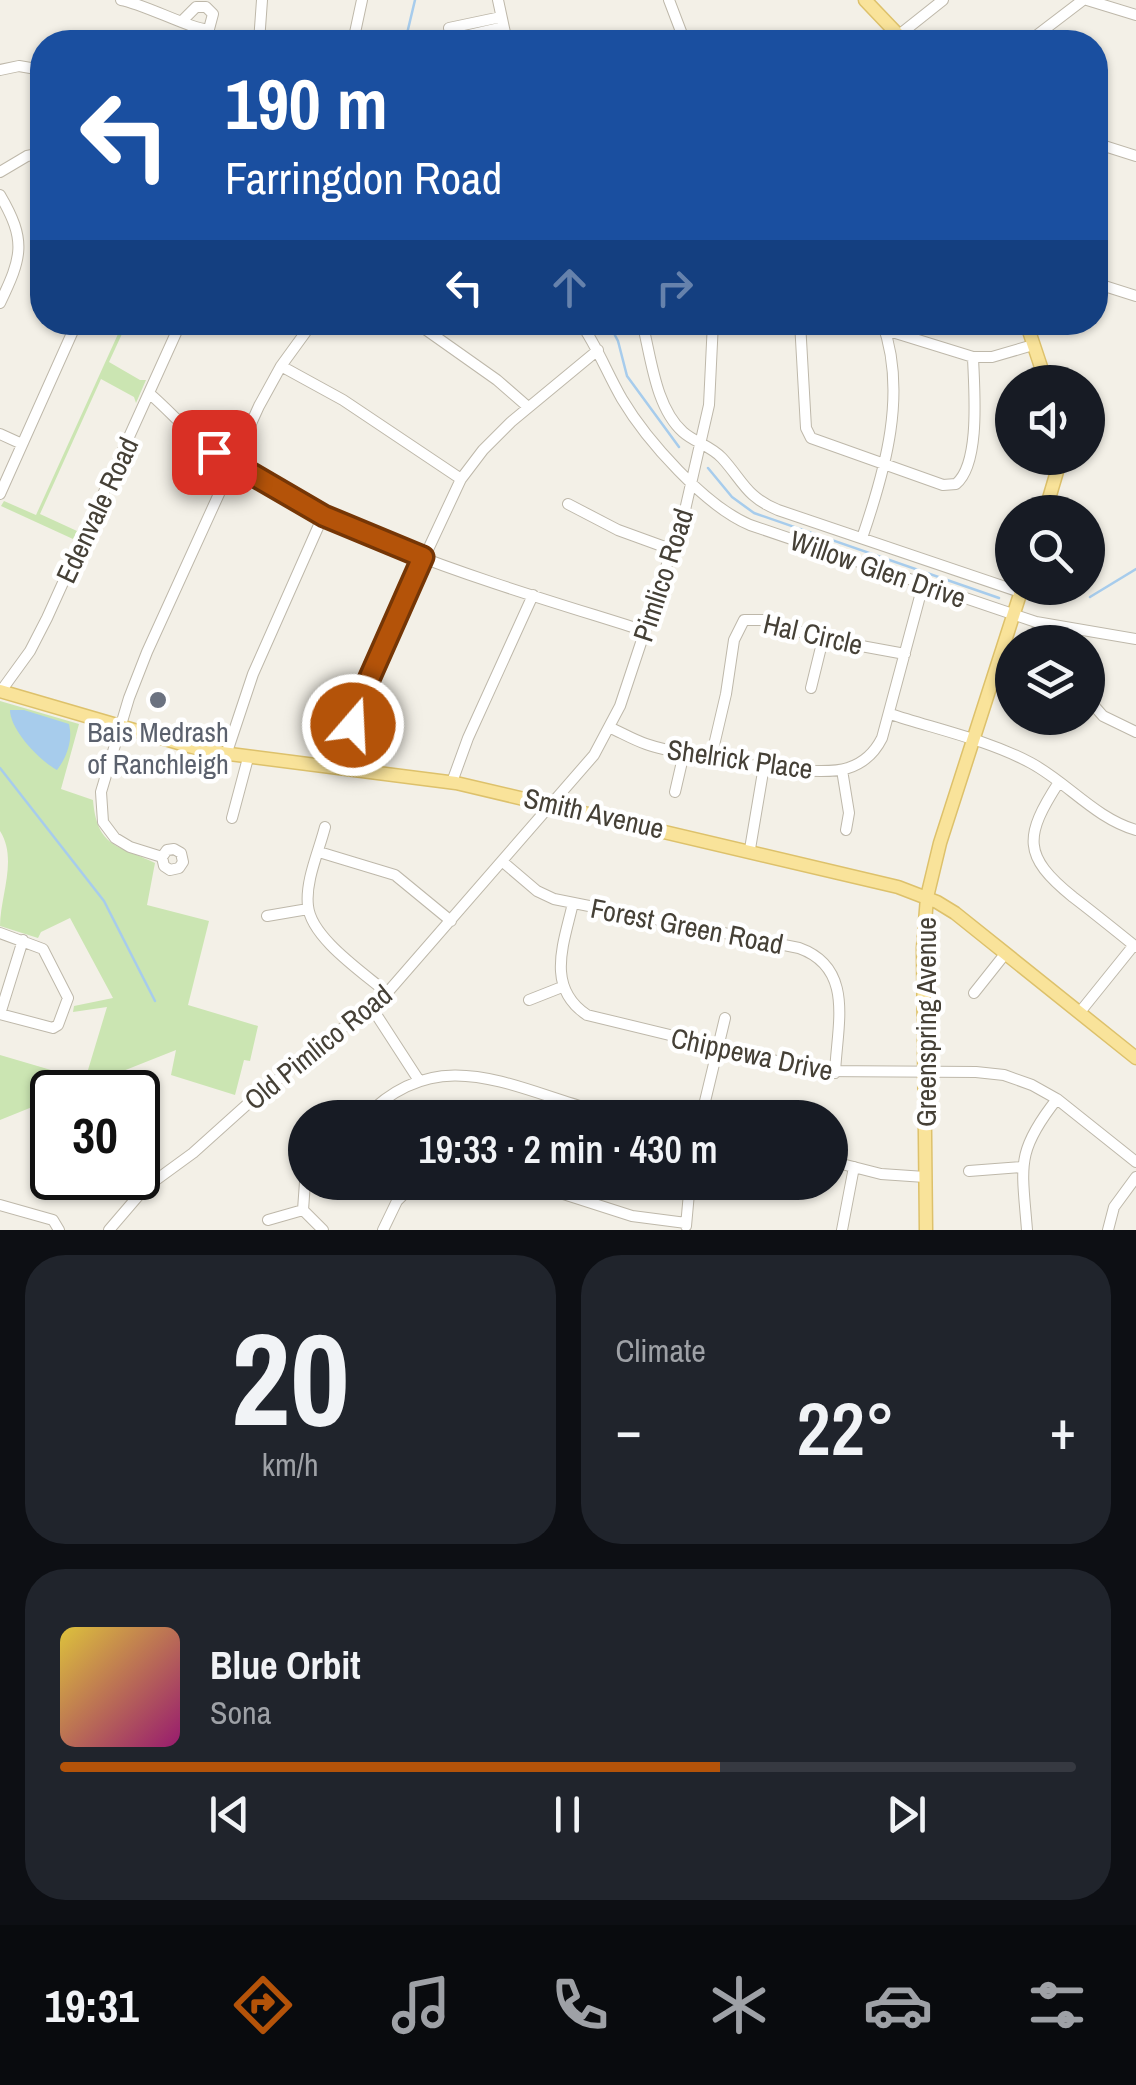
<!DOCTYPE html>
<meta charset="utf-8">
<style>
body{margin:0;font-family:"Archivo Narrow",sans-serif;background:#20242c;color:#f1f3f6;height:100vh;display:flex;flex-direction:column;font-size:38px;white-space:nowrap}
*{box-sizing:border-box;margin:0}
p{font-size:32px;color:#9ea1a6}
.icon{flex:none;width:55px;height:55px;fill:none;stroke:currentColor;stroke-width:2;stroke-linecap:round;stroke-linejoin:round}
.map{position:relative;height:1230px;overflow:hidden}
.sheet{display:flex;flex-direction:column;gap:25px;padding:25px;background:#0d0f14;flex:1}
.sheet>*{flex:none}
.hud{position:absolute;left:30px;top:30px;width:1078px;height:305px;border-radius:40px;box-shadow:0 2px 8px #0004;background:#1a4fa0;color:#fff;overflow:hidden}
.controls{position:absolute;left:995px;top:365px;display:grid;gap:20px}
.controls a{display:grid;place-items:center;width:110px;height:110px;border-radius:50%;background:#171b24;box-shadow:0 2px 8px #0004;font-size:50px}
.speed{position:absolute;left:30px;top:1070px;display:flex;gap:20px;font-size:50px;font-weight:700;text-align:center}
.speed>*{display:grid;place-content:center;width:130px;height:130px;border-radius:50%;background:#171b24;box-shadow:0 2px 8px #0004;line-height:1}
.speed .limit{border:5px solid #111;border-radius:15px;background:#fff;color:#111}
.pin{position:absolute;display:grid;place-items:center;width:85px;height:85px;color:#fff;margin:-42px;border-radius:20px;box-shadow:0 5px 15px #0006}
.me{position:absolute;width:110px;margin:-55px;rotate:19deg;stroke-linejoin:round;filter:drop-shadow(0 0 8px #0008)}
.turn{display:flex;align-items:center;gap:35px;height:210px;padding:0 30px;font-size:45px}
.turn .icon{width:130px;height:130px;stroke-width:2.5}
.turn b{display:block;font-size:70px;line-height:85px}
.lanes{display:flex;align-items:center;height:95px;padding:0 30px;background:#0003;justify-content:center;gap:50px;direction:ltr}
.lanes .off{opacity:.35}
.big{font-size:75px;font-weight:600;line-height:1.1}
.sheet .tile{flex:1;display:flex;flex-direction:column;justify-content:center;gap:15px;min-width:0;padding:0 35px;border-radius:40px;background:#20242c}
.sheet .dial{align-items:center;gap:0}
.dial b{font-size:130px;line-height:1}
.song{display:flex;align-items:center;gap:30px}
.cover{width:120px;height:120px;border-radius:15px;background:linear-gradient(135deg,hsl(50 70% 55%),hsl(320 70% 35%))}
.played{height:10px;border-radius:5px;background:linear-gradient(90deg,#b45309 65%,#363941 65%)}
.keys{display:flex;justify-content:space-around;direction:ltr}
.heat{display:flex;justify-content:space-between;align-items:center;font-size:55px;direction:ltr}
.sheet .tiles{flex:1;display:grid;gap:25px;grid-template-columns:1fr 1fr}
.tile:last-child{grid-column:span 2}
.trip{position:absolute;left:288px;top:1100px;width:560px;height:100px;border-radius:50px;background:#171b24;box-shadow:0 2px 8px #0004;font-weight:600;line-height:100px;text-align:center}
.tabs{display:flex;height:160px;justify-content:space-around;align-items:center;background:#090b0e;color:#9ea1a6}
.tabs .icon{width:70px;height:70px}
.tabs .active{color:#b45309}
.tabs b{font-size:45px;color:#f1f3f6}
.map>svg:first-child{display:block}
.green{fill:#cbe5b2}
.water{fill:#a7ccec}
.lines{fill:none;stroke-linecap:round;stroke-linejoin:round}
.stream{stroke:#a7ccec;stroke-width:2.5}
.minor-casing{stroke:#beb8aa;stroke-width:12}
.major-casing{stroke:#ddc16b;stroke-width:15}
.minor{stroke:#fff;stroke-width:10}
.major{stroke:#f9e39a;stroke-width:12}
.route-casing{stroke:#753606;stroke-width:25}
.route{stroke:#b45309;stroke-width:18}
.worship-dot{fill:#6b7280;stroke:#fff;stroke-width:4}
.labels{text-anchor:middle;stroke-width:9;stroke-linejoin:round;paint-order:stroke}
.street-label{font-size:28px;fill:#454036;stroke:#fff}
.worship-label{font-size:28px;fill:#5b616d;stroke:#fff}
</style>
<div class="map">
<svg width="1136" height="1230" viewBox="0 0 1136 1230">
<rect width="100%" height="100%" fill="#f3f0e7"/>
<path class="green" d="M123,323h4l-18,39 31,18h6l-10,23 -2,-6 -33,-18 -61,135 37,17 -4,8 -72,-33 3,-5 32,14z
M0,701l79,23 -18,65 32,11c4,48 25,45 62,63l-8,42 62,16 -21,84 70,21 -8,35 -6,-1 -9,35 -64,-20 5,-25 -106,42h-18v7l-52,21v-65l85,25 22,-73 -34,5 1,-6 39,-8 -43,-80 -29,14 -3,6 -38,-12c0,-30 18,-67 0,-95z"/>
<path class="water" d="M10,710h14l45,14c4,16 -2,33 -12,46 -17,-9 -47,-40 -47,-60z"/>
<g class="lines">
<path class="stream" d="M405,42l10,-42
M608,322l10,19 9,35 52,71
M708,468l24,29 22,16 245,85
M1090,597l46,-28
M0,768l104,133 51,100"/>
<g class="minor-casing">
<path id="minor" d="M121,0c24,4 75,32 88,29l4,-15 -7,-7h-10l-15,15
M498,0l9,42
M669,0l16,42
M1087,0l49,15
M899,35l44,-35
M451,39l52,-12
M259,42l3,-42
M353,42l9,-42
M452,42l-3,-14 52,-11
M1028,42l55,-42
M0,70l19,-4 23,4
M1095,143l41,13
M0,172l27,-16 15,-3
M0,195c27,46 22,62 0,108
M1095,283l41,13
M415,322l82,58 31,27
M580,322c17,24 27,51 42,77 25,42 83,107 128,126l286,97 100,17
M642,322c9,34 13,85 41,110 11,10 28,14 39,26 21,23 24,39 56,52l242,82
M800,322l6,106 5,10 132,47 13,-1c25,-21 18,-96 17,-127
M860,322l113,35h19l41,-12
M281,366l62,34 118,79
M150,394c21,18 39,40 62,56 129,92 285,134 433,181
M0,434l22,10
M0,494l77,-172
M568,504l50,26 55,20
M862,538c23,-67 46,-146 20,-216
M811,688l12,-49
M1,691l29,-40 17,-33 134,-296
M1088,699l15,17 33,16
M890,714c46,15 98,26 141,49 37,20 64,55 105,67
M611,728c11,5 23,12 35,16 35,12 170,35 202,24 16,-5 27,-16 34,-30l41,-153
M226,755l27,-81 70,-158
M711,758l15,-64 8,-54 10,-20h19l60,19 82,15
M341,767l33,-102 87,-186 22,-29 28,-28 87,-72
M842,770l7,43 -3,17
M452,782l16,-44 65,-143
M1059,782c-35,54 -37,74 14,115 21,16 42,33 63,50
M675,792l9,-39
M232,818l16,-60
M325,827c-6,24 -20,54 -17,79 3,32 56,67 79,87
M750,849l14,-83
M319,852l76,23 56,46
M162,857l2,9 6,4 9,-2 4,-6 -2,-9 -7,-4 -7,1 -5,7 -32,-10 -15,-9 -12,-16 -2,-30 28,-94 18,-46 112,-246 22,-40 32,-44
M503,862l34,29 17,8 245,49c56,20 38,77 36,125
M573,903c-9,40 -28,84 14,112l231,56 158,1 28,3 28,10 25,14 79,63
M267,916l41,-7
M0,933l43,16 25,49 -10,27 -5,3 -53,-14
M974,993l31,-39
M529,1000l33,-13
M372,1008l46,71
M1080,1012l54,-67
M0,1014l23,-74
M364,1118c86,-90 171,-11 271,0
M701,1118l24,-100
M830,1161l51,13 44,3
M969,1171l53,-4
M305,1182l-2,28 20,20
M526,1182l106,34 54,7
M766,1194l3,-12
M0,1205l53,15 6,10
M268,1220l35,-10
M686,1226l4,-44
M109,1230l36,-42 48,-35 59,-53 135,-107 207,-238 26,-49 65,-196 24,-105 4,-83
M383,1230l14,-29 19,-19
M842,1230l12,-63
M1027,1230c-5,-64 -12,-78 30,-131
M1108,1230l6,-23 22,-30"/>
</g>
<g class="major-casing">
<path id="major" d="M865,0l40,42
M1026,322l20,60
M1045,512l16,-54
M0,691l206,60 250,32 442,104 39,15 18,11 181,145
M926,1230l-3,-282 4,-51 13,-54 82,-255"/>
</g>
<use href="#minor" class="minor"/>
<use href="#major" class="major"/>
</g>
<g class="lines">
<g class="route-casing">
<path id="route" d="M214,452l110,64 99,41 -57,129 -13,39"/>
</g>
<use href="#route" class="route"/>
</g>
<circle class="worship-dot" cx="158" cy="700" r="10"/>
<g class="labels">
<g class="street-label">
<text transform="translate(97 510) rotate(-65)" y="10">Edenvale Road</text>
<text transform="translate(878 569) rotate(19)" y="10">Willow Glen Drive</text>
<text transform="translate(663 575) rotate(-72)" y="10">Pimlico Road</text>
<text transform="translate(813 634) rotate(13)" y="10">Hal Circle</text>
<text transform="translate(740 759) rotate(8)" y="10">Shelrick Place</text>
<text transform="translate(594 813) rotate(13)" y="10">Smith Avenue</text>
<text transform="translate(687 926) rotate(11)" y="10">Forest Green Road</text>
<text transform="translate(926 1022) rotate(-90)" y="10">Greenspring Avenue</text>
<text transform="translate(318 1047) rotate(-39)" y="10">Old Pimlico Road</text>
<text transform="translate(752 1054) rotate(12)" y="10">Chippewa Drive</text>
</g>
<g class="worship-label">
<text x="158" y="742">Bais Medrash<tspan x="158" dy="32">of Ranchleigh</tspan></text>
</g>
</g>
</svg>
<div class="controls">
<a><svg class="icon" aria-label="sound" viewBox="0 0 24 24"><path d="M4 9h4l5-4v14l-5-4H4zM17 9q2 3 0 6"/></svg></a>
<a><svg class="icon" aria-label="search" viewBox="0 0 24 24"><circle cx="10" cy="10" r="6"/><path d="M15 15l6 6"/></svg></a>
<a><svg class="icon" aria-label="layers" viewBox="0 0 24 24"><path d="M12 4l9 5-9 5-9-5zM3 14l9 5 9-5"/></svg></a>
</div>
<div class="speed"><div class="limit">30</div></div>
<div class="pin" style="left:214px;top:452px;background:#d93025"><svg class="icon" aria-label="arrive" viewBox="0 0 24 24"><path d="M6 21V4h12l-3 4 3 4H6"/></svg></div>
<svg class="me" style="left:353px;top:725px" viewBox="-20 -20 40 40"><circle r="17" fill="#b45309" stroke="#fff" stroke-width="3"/><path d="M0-11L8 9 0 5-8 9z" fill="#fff"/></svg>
<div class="trip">19:33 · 2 min · 430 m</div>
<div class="hud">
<div class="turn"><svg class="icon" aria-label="left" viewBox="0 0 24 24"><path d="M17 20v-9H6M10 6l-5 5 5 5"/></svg><div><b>190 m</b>Farringdon Road</div></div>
<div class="lanes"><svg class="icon" aria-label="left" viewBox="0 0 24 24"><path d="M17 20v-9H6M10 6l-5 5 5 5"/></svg><svg class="icon off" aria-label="ahead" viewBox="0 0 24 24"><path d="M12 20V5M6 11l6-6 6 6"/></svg><svg class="icon off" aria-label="right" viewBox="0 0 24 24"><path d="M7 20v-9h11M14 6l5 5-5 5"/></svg></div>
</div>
</div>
<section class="sheet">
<div class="tiles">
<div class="tile dial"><b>20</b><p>km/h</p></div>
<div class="tile"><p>Climate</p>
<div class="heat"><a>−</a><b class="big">22°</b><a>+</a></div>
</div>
<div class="tile">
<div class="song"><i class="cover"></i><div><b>Blue Orbit</b><p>Sona</p></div></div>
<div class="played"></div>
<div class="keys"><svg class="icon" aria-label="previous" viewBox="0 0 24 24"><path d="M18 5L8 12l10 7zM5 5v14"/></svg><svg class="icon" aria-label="pause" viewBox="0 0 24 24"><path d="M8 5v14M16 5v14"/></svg><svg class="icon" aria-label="next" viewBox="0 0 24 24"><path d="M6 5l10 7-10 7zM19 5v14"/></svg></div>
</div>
</div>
</section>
<nav class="tabs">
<b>19:31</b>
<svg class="icon active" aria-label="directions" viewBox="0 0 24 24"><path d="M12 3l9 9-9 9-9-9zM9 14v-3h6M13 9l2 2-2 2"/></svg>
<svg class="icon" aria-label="music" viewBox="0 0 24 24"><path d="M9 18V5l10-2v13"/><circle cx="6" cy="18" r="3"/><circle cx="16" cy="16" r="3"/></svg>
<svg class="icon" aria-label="phone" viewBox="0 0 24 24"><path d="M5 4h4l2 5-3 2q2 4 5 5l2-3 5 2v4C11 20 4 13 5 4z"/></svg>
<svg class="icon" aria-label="climate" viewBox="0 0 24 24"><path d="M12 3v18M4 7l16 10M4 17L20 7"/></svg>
<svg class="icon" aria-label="car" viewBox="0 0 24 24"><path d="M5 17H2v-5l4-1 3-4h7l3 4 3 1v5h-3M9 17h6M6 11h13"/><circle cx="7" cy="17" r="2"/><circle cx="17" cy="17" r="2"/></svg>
<svg class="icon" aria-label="filters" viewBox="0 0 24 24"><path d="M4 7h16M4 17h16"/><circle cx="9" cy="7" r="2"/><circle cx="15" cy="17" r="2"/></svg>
</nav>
